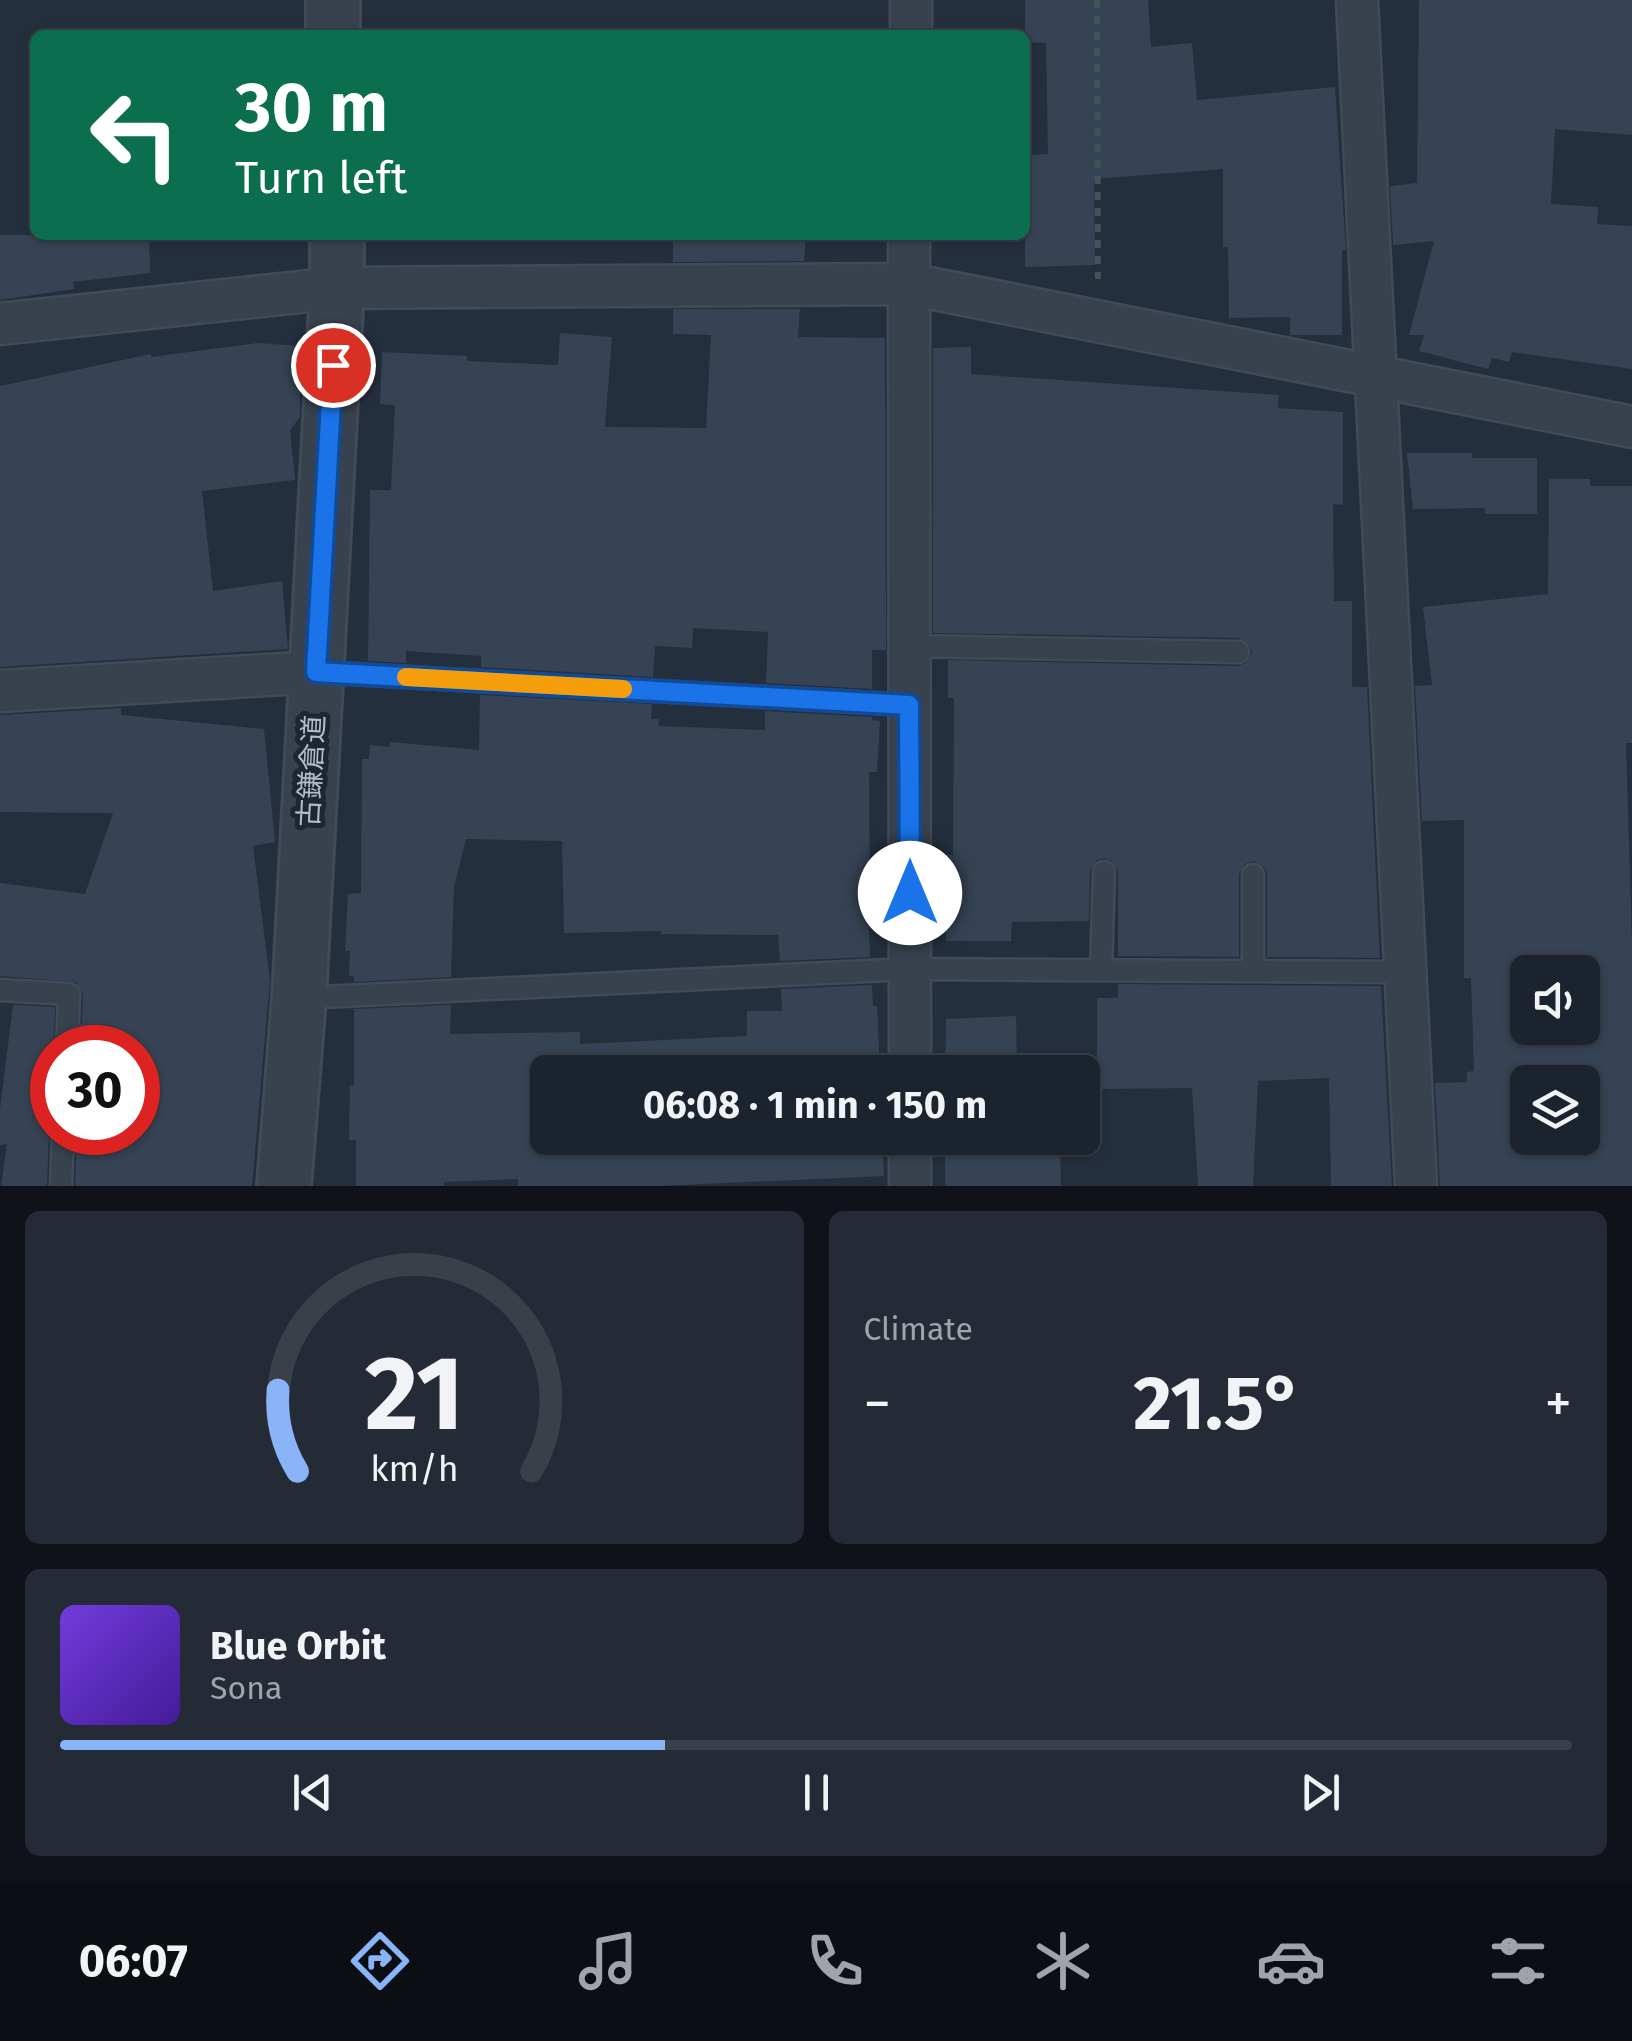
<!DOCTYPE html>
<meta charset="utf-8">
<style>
body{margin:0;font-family:"Fira Sans","Noto Sans JP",sans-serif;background:#242b36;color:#f1f3f6;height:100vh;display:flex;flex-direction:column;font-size:38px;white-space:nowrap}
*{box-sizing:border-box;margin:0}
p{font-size:32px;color:#a0a4aa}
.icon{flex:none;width:55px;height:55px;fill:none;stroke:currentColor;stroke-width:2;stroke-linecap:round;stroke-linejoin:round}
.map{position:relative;height:1186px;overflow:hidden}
.side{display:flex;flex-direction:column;gap:25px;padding:25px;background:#0f1319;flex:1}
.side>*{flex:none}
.hud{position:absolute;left:30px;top:30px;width:1000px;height:210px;border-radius:15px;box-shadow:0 2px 8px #0004,0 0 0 2px #39404a;background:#0b6e4f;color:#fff;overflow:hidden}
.buttons{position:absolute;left:1510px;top:955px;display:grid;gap:20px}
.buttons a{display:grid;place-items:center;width:90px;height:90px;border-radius:15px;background:#1b232e;box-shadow:0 2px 8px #0004,0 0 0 2px #39404a;font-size:50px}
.speed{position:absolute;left:30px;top:1025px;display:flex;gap:20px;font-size:50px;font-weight:700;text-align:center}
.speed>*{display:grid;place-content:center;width:130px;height:130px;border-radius:50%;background:#1b232e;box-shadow:0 2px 8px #0004,0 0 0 2px #39404a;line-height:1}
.speed .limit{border:15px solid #d22;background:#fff;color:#111}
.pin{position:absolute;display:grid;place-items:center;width:85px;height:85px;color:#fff;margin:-42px;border:5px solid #fff;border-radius:50%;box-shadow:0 2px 10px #0007}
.me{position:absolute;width:110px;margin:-55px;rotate:0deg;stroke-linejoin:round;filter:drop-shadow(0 0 8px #0008)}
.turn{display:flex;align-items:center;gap:35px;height:210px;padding:0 40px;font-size:45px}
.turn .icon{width:130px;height:130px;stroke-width:2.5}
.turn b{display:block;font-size:70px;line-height:85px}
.big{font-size:75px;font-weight:700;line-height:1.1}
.side .card{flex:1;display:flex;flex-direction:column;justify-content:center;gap:15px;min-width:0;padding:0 35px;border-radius:15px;background:#242b36}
.side .dial{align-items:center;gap:0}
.dial svg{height:260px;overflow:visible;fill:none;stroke:#39404a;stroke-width:7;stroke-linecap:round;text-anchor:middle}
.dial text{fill:#f1f3f6;stroke:none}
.song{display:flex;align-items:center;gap:30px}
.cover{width:120px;height:120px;border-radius:15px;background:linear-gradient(135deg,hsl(260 70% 55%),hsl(260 70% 35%))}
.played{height:10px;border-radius:5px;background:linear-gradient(90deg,#8ab4f8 40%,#39404a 40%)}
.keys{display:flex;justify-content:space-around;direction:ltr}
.heat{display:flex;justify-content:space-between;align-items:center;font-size:55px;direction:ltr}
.side .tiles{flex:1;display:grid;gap:25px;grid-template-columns:1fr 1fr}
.card:last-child{grid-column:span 2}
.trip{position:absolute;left:530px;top:1055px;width:570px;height:100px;border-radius:15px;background:#1b232e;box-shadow:0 2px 8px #0004,0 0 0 2px #39404a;font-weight:700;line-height:100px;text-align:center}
.menu{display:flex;height:160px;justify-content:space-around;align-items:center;background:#0b0e12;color:#a0a4aa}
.menu .icon{width:70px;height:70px}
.menu .active{color:#8ab4f8}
.menu b{font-size:45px;color:#f1f3f6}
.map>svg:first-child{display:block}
.building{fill:#364354;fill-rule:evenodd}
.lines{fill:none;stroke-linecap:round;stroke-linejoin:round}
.service-casing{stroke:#414a57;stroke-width:25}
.minor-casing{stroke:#414a57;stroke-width:45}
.tertiary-casing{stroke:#414a57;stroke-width:58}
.path{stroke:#3f5557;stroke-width:6;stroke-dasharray:8 8;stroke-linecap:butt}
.service{stroke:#38414e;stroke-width:20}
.minor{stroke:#38414e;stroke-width:40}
.tertiary{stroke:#38414e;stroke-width:52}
.route-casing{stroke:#114b97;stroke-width:25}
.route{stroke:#1a73e8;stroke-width:18}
.slow{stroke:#f59e0b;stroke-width:18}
.labels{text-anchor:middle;stroke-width:10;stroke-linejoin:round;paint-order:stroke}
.street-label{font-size:28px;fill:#b4bcc9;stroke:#1d2633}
</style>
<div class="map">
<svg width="1632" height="1186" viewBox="0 0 1632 1186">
<rect width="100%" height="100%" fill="#242f3e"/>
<path class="building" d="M1025,0h123l3,47 41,-4 5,57 138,-13 11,163h-4v85h-52v-18l-61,1 -1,-71h-5v-78l-129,10 1,86 -70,2v-112l23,-1 -2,-111 -21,-1z
M1419,0h213v135l-77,-6 -4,75 47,3 -1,17 35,2v143l-120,-17 -3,10 -17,-4 -4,11 -69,-18 5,-16h-15l25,-94 -41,4 -3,-59 27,-3z
M0,235h149l1,38 -77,9 1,7 -74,11z
M673,235h133l-2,26 -131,1z
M673,309h127l-2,28 87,1 1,312h-14v39l-106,-6 2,-51 -75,-4 -1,20 -37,-2 -2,31 -172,-10v-11l-75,-5v12l-38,-2 2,-171h21l4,-85 -15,-1 2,-52 85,4v5l91,4 2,-32 52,4 -7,90 101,1 5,-93 -38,-1z
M258,343l42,3v71l-10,13 5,50 -93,11 11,100 69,-10 6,68 -288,18v-281l151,-32v3z
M971,347v27l308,21 -1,13 65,4v93l-10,-1 1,97h18v86h15l13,271 -113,-1v-83l-3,-7 -10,-6 -9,3 -6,10v83l-121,-1v-85l-6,-10 -7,-3 -8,2 -7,11 -1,50 -77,1 -1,19h-65v-86h7l1,-157h-6v-38l290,6 7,-3 7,-10 -3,-8 -11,-7 -305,-5v-285z
M1407,453h65v5h65v56h-52v-6l-72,1z
M1549,479h41v7h42v257h-6l6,199v244h-192l-5,-103 32,-1v-10l7,-1 -3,-93h-7v-158l-42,1 -7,-135 17,-1 -9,-78 125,-13zM1528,972h54v56h-54zM1528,1082h54v56h-54z
M480,695l172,9 -1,15h8l-1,7 107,4v-19l107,6v3l8,1 -3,51h-8l1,118 3,38 -4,1 1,28 -90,4 -2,-26 -117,-1v-3l-97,2 -2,-92 -96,-2 -12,48 -3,90 -97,5v-6h-5l1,-25h-5l3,-57 13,-1 1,-134h7l1,-14 19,2 1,-5 89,8z
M121,708v7l143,14 11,113 -22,4 17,134 -18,206h-177l2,-54h61v-84h-57l2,-54 -7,-12 -76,-6v-93l85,11 28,-81 -113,-1v-97z
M1118,984l263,2 11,200h-61l-2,-108 -71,3 -5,105h-55l-6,-98 -95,1v-91h21z
M872,985l1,21h4l3,66h-332v66h334l2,38 -226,10h-140v-7l-74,3v4h-88v-46h-7l1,-55h4v-76l97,-4 -1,29 130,-2v12l167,-8v-25h35l-1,-22z
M13,1005l42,2 -3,116 -3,9 -2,54h-46l6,-42 -7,1v-36z
M1016,1016l1,56h-72l1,-53z
M945,1138h115l1,48h-116z"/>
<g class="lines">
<g class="service-casing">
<path id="service" d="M909,646l329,6
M317,672l592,33
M1253,875v96
M1101,970l3,-98
M0,990l69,4 -2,54
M301,998l609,-29 494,3
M61,1186l2,-54"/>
</g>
<g class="minor-casing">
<path id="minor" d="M1357,0l59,1186
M911,35v-35
M909,235l1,837
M0,324l337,-36 572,-4 723,143
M0,691l317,-19
M910,1138v48"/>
</g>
<g class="tertiary-casing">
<path id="tertiary" d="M333,0v35
M284,1186l15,-188 38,-710v-53"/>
</g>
<path class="path" d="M1097,0l1,279"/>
<use href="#service" class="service"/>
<use href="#minor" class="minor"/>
<use href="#tertiary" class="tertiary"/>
</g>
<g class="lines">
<g class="route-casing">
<path id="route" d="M333,365l-17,307 593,33 1,188"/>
</g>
<use href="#route" class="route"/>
<path class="slow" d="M406,677l217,12"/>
</g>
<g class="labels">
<g class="street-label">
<text transform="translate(311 771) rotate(-87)" y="10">古鎌倉道</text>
</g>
</g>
</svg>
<div class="buttons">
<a><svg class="icon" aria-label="sound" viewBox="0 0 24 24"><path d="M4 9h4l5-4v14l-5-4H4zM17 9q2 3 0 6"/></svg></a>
<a><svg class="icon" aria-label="layers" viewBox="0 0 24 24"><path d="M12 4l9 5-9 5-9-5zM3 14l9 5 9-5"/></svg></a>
</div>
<div class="speed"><div class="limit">30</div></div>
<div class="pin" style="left:333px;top:365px;background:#d93025"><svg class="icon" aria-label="arrive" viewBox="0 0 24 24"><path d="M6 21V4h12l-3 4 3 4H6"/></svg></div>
<svg class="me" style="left:910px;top:893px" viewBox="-20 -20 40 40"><circle r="19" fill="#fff"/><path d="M0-13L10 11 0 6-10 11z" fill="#1a73e8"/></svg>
<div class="trip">06:08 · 1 min · 150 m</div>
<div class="hud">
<div class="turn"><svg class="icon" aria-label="left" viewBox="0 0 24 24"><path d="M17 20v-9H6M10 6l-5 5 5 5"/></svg><div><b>30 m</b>Turn left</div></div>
</div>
</div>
<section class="side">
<div class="tiles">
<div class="card dial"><svg viewBox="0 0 100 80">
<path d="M14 69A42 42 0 1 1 86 69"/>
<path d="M14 69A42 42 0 0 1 8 44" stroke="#8ab4f8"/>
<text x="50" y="56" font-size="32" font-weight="700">21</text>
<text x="50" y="72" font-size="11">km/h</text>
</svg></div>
<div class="card"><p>Climate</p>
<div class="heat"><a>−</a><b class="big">21.5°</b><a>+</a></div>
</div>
<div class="card">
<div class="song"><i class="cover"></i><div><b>Blue Orbit</b><p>Sona</p></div></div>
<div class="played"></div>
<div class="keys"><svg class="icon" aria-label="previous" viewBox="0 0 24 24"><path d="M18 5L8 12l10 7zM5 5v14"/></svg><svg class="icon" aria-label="pause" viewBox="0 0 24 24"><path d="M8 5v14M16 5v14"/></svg><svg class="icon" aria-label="next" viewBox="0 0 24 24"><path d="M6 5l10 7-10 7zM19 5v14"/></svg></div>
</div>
</div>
</section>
<nav class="menu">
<b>06:07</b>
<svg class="icon active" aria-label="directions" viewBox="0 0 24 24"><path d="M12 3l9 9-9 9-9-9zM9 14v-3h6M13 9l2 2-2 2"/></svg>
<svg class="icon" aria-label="music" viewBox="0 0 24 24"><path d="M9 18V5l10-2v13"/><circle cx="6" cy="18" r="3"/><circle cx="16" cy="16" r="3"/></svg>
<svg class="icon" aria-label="phone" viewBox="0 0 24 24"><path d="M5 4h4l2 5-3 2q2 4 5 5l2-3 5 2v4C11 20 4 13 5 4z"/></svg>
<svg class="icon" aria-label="climate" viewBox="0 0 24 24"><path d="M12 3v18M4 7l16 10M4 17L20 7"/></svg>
<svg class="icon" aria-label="car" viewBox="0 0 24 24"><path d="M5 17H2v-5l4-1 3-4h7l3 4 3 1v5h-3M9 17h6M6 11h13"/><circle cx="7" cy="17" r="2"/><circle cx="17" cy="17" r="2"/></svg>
<svg class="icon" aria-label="filters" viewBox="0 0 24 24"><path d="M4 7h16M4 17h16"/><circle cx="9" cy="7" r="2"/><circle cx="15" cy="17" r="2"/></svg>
</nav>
